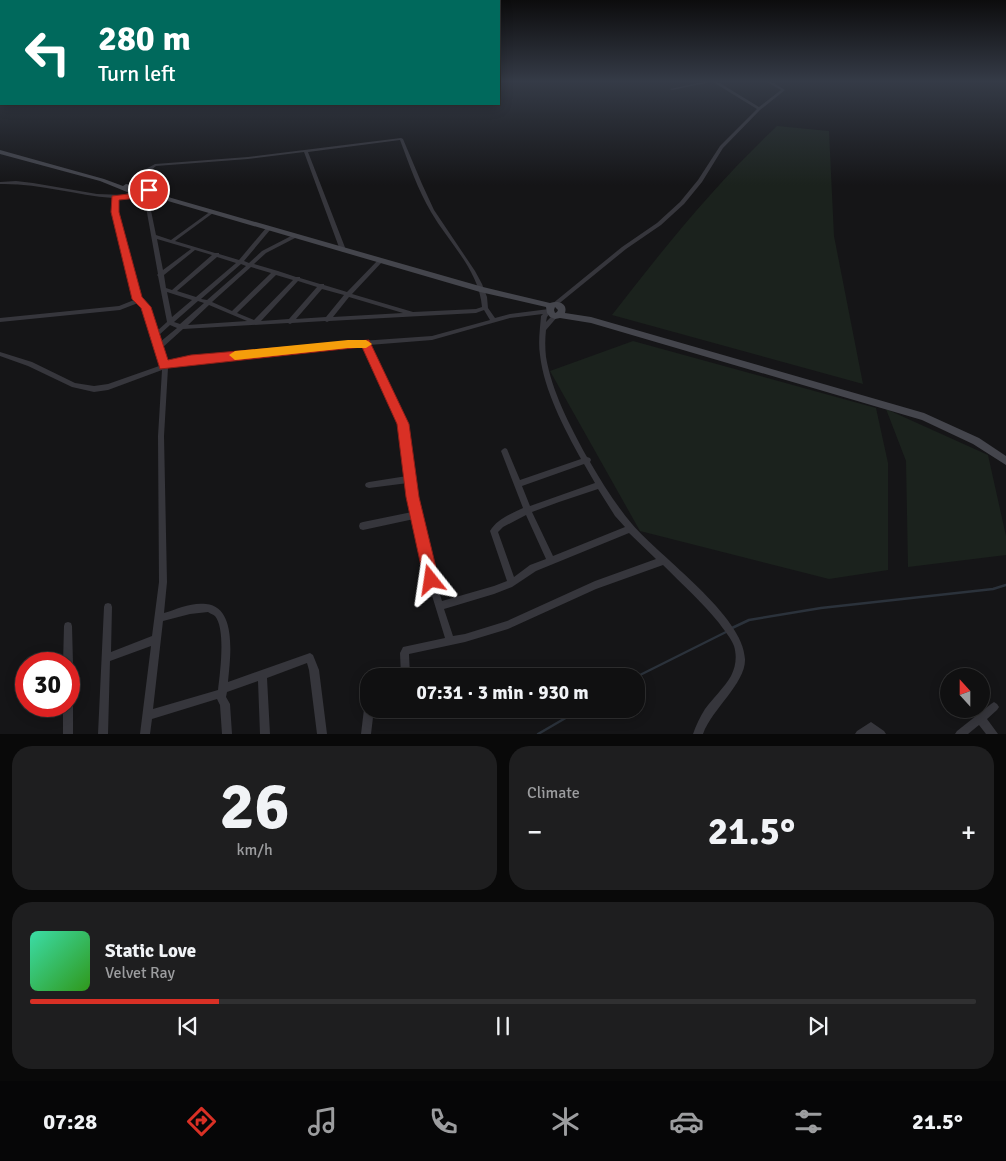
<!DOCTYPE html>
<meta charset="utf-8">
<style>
body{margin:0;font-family:Signika,sans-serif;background:#1e1e1f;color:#f1f3f6;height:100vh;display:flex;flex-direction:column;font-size:19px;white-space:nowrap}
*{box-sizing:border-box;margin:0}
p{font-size:16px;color:#9c9d9f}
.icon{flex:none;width:28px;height:28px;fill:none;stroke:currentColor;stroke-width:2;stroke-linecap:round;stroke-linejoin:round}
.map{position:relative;height:734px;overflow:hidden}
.panel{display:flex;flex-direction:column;gap:12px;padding:12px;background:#090909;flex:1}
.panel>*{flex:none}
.hud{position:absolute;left:0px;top:0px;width:500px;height:105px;box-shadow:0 2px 12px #0003,0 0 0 1px #303031;background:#00695c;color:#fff;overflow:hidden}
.needle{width:32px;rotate:339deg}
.tools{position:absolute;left:940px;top:668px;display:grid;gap:10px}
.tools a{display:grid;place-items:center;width:50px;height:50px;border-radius:50%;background:#101011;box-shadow:0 2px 12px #0003,0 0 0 1px #303031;font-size:25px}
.speed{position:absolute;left:15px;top:652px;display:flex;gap:10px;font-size:25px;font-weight:700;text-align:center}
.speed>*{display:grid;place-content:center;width:65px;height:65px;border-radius:50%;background:#101011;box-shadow:0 2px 12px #0003,0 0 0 1px #303031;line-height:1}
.speed .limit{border:8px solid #d22;background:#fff;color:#111}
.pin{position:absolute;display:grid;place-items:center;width:42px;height:42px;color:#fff;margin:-21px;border:2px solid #fff;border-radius:50%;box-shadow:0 1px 5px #0007}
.me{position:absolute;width:55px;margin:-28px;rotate:345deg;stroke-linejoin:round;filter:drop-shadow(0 0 4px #0008)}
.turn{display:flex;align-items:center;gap:18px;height:105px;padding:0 15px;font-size:22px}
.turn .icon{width:65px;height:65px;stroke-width:2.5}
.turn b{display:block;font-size:35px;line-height:42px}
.big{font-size:38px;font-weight:700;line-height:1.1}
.panel .card{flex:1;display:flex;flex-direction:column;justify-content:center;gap:8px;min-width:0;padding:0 18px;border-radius:20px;background:#1e1e1f}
.panel .dial{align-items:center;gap:0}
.dial b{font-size:65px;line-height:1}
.song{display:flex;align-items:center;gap:15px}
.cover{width:60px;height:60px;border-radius:8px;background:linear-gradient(135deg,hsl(160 70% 55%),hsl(110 70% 35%))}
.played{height:5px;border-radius:2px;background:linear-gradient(90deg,#d93025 20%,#303031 20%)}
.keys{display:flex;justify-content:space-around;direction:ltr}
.heat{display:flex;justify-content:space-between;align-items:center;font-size:28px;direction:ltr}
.panel .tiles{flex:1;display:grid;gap:12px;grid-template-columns:1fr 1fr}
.card:last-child{grid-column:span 2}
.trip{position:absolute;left:360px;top:668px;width:285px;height:50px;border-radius:20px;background:#101011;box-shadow:0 2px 12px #0003,0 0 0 1px #303031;font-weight:700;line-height:50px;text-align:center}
.dock{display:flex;height:80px;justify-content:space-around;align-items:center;background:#060607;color:#9c9d9f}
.dock .icon{width:35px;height:35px}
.dock .selected{color:#d93025}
.dock b{font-size:22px;color:#f1f3f6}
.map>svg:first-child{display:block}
.green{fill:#1b221d}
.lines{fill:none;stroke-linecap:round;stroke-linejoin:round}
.stream{stroke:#2b323b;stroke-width:2.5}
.minor{fill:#36363c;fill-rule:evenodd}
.secondary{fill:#44454c;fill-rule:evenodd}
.route{fill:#d93025;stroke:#8d1f18}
.slow{fill:#f59e0b}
</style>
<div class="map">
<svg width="1006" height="734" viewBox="0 0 1006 734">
<rect width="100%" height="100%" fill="#151517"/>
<path class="green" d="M777,126l52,5 5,105 29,148 -251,-69c51,-66 104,-132 165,-189z
M633,341l243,67 12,55v107l-59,9 -189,-48 -90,-160z
M886,409l102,46 18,81v19l-98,12 -2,-106z"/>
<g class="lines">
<path class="stream" d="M732,628l17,-8 72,-12 172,-19 13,-4
M636,677l92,-46
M538,734l43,-25"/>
<path class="minor" d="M703,82h8l-39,8 -2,-1z
M713,82h5l41,25 22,-17 -14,-8h5l13,8 -25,20 -37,38 -21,34 -18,22 -23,21 -35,24 -70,57h-4l-1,-1 1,-1 70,-57 35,-24 23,-21 18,-22 22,-34 37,-37z
M0,95h1v2h-1z
M401,138l2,1 19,45 12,26 41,61 7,13 5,13 1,11 7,10 15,-4 39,-5 3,2 -5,6 -1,5 8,-8h4l1,1 -1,1 -12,14c-1,9 -1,18 0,27 6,35 24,69 41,100l3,1 1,2 -1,2c12,21 26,43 42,62 28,33 112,92 113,135 1,24 -33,50 -42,75h-10c3,-9 7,-17 12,-25 8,-11 19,-21 26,-33 5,-10 6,-20 3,-30 -3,-8 -10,-16 -15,-23 -17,-21 -37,-39 -56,-58l-67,24 -88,40 -43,13 -56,12 1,22h-9l-1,-23 3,-6 42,-9 -23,-75 -8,-44 -51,11 -3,-1 -1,-3 1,-3 3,-1 49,-10 -4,-29 -39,5 -3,-1 -1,-2 1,-2 3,-1 38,-6 -7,-52 -37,-79 -16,1 -169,18 -10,4 -4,68 3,146 -3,31c13,-4 28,-11 42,-9 32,3 24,56 22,78l82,-29 3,2 6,15 8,64h-10l-8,-64 -2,-7 -40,15 3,56h-10l-2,-53 -31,11 -1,5 4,7 2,30h-10l-2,-29 -3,-6 -65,20 -2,15h-10l11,-88 -41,15 -2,73h-10l6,-127 1,-3 3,-1 3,1 1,3 -1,45 41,-16 7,-54 -1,-146 4,-66 -54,20 -14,2 -22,-5 -44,-21 -28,-10v-4l32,10 43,21 19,3 14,-2 54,-19 -5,-15 -2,-2 1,-1 -3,-9 -2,-2 1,-2 -9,-26 -5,-5 -18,7 -120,12v-4l119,-12 15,-6 1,-3 -20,-74 -2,-25c-38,-3 -75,-15 -113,-14v-2l16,-1 17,2 64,11 27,1 14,-8 8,-18 9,-5 93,-7zM400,140c9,24 18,50 31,72 18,31 48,58 51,95l-6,2 -63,3 -61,-18 31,-33v-2h-4l-32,33 -23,-7v-1h-4l-20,-6v-1h-4l-18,-6 -24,-7 12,-11 31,-16v-2l-2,-1 -33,17 -13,12 -5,-2 26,-31v-2h-4l-27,32 -20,-6v-1h-4l-40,-12 38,-28v-2h-2l-40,29 -15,-5 -8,-39 -2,-1 -2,1 14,78 -1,1 1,1 9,46 -10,9 -8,-24 -9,-8 1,-2 -22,-74 -2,-25 15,-1v-1l-1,-1 11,-6 8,-18 6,-5 92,-7 56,-7 36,98 3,2 3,-2 -38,-98zM157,239l34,10 -28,21zM195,250l17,5 -40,35 -6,-2 -2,-13zM217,257l19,6 -40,34 -19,-6zM241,264l5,2 -39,34 -6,-1zM251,267l20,6 -39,38 -20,-9zM276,275l17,5 -39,40 -17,-7zM298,281l19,6 -28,32 -28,2zM322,289l22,6 -18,22 -30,2zM167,292l25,8 -20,17zM349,297l54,16 -70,4zM198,301l6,2 -24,21 -6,-2zM209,305l38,16 -59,4zM484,310l6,10 -58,16 -85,6 -169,18 -11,3 -5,-15 21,-19 105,-6 2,1 2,-1 33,-2 2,1 2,-1 147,-8zM543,314l-2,2c-1,13 -3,26 -1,39 4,35 24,73 41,104l-61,21 -13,-31 -2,-1 -2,1 -2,2 22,57c-12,6 -26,11 -33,23l17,50 -13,5 -52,15 -12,-38 -7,-33 -17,-106 -37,-79 63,-5 78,-22zM170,325l7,3 -17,14 -2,-6zM584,464l11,19 -65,23 -8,-20zM598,489l17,27 10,11 -72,29 -21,-44 27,-10zM526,515l20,44 -16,6 -16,12 -16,-45 5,-5zM629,533l27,26 -61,22 -88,40 -42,13 -12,2 -9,-27 50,-15 18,-7 24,-16zM208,612c3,2 4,2 7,4 11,13 5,57 3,74l-65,19 10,-88 27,-7z
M68,622l3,1 1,3 1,38 -2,3 -2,1v-4h-6l1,-38 1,-3z
M69,702l2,1 2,3v28h-10v-28h6z
M994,702l3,2 2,3 -2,3 -10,9 11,15h-12l-7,-9 -11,9h-13l2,-3 34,-27z
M369,704v5h5l-3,25h-10l3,-25 2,-3z
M871,722l13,9 2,3h-31l2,-3z"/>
<path class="secondary" d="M0,150l104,29 19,7 3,-2 22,4 13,7 322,92 67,16c8,-3 18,0 15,10l26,4 333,96 55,25 27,18v9l-33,-21 -51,-24 -331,-97 -31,-5 -5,1 -5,-2 -3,-4 -1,-6 -66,-15 -319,-93 -24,-3 -37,-15 -100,-27zM128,188l16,3 6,3 -10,-1zM555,307l3,3 -1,2 -2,1 -1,-3z"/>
</g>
<linearGradient id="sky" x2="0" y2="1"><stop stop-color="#0c0c0d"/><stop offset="0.44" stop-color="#353b47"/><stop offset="1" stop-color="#353b47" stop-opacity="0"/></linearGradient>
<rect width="1006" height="185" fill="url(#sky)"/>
<path class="route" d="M149,188h3v4l-13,6 -20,2v12l23,85 9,10 17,53 23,-5 178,-15 40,84 10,73 20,83 -3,5 -5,2 -5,-2 -2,-5 -18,-83 -9,-73 -35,-77 -202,22 -19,-61 -9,-9 -21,-87 1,-16 25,-3z"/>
<path class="slow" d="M348,340h18l6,4 -6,4h-18l-113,12 -6,-5 6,-4z"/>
</svg>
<div class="tools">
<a><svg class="needle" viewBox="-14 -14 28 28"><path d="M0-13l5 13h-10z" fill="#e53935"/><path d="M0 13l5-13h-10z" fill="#9c9d9f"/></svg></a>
</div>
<div class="speed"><div class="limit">30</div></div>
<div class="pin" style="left:149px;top:190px;background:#d93025"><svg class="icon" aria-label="arrive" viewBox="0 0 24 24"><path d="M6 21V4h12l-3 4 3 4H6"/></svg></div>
<svg class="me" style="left:431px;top:580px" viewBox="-20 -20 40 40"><path d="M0-17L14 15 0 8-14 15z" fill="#d93025" stroke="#fff" stroke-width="4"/></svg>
<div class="trip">07:31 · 3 min · 930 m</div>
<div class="hud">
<div class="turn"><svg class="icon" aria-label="left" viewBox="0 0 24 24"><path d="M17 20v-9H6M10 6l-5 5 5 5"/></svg><div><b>280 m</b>Turn left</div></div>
</div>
</div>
<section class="panel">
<div class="tiles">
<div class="card dial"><b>26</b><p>km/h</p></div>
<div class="card"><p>Climate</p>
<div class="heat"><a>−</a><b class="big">21.5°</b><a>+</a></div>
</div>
<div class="card">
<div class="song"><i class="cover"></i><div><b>Static Love</b><p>Velvet Ray</p></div></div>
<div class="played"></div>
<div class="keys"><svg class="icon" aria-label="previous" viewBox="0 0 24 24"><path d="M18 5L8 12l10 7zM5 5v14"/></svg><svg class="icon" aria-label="pause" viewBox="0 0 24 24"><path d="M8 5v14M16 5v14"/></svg><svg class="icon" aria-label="next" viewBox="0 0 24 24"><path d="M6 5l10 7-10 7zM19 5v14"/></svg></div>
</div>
</div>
</section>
<nav class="dock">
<b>07:28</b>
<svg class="icon selected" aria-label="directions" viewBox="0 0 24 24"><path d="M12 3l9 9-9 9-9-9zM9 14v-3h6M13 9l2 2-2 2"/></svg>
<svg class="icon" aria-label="music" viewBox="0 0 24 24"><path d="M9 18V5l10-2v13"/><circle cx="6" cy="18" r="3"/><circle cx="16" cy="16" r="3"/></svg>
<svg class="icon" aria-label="phone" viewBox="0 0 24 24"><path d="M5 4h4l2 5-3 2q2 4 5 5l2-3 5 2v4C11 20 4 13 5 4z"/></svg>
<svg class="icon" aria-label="climate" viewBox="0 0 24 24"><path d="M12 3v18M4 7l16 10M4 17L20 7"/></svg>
<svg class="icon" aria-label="car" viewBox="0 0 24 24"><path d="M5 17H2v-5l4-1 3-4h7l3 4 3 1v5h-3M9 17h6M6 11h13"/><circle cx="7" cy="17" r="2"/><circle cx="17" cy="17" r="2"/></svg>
<svg class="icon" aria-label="filters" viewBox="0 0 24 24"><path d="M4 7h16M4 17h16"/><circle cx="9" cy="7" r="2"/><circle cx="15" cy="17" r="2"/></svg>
<b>21.5°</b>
</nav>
